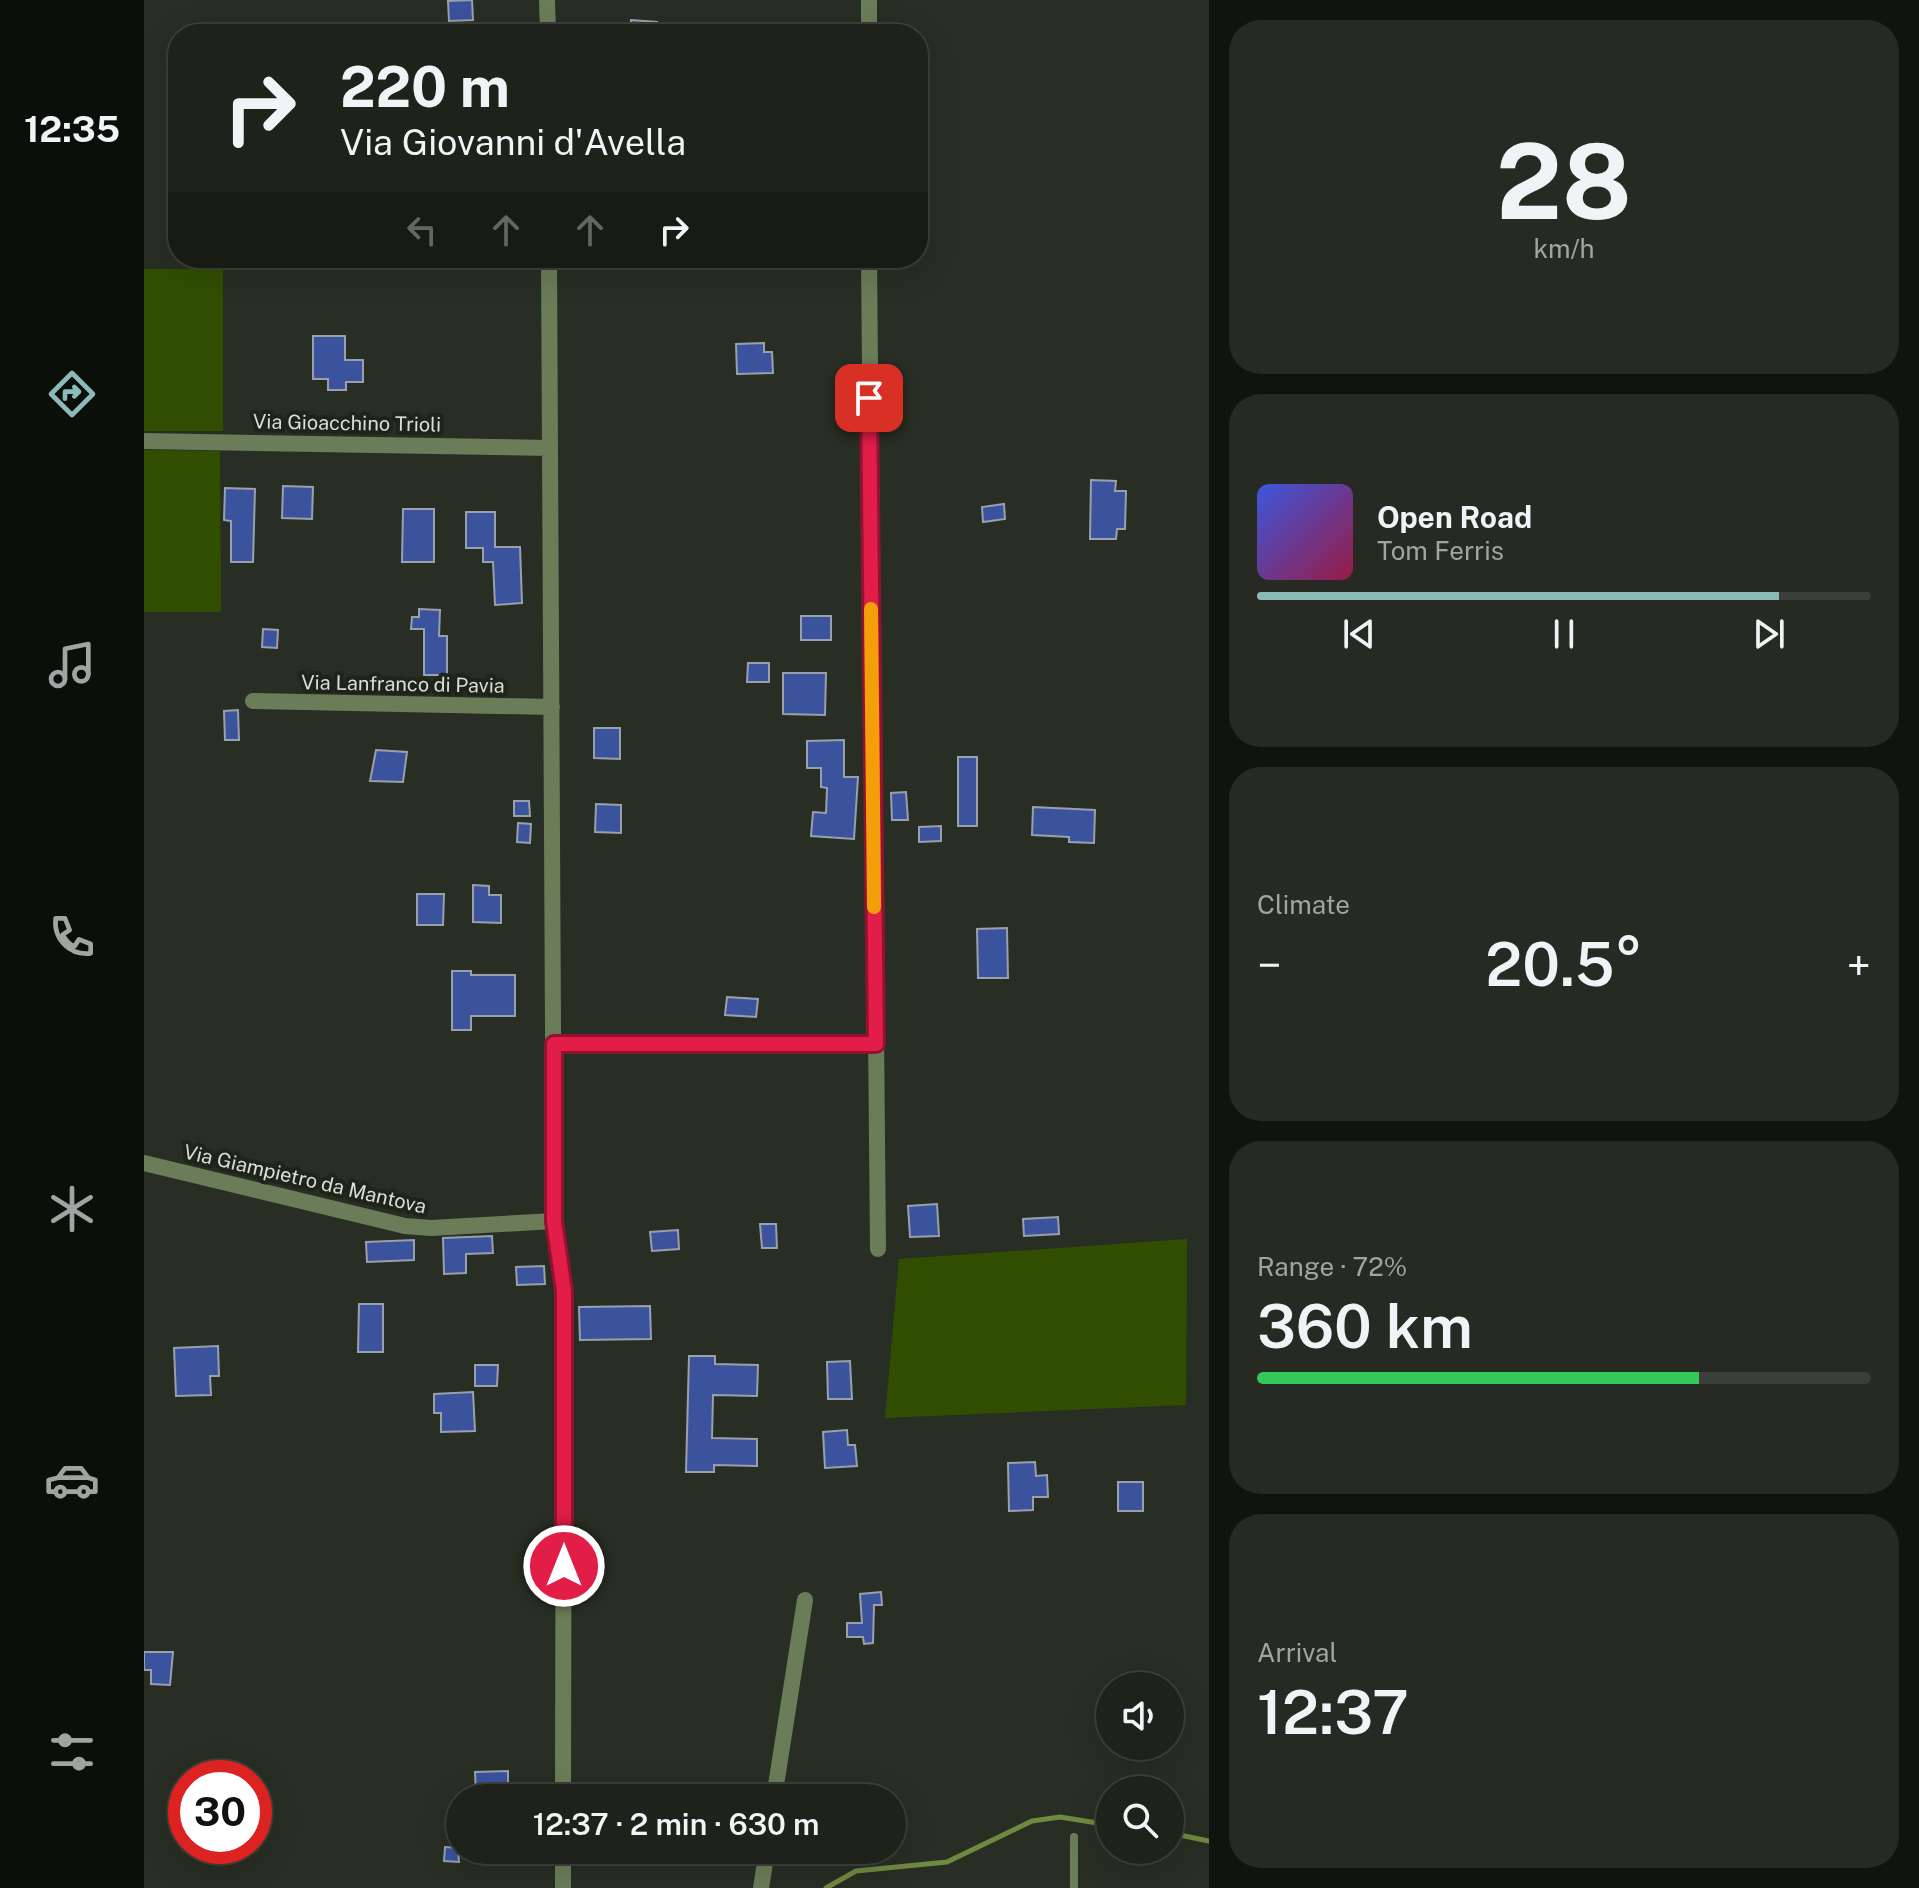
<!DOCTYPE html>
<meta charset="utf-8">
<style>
body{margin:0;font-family:"Public Sans",sans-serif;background:#262a23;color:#f1f3f6;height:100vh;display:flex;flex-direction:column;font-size:30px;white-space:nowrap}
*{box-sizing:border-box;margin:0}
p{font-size:26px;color:#a1a4a2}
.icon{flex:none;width:44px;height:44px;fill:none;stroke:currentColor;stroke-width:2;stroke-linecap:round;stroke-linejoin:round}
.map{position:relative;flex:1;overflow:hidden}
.side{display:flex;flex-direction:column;gap:20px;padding:20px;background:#10130e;width:710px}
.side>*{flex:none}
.hud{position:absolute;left:24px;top:24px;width:760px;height:244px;border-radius:32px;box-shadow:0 8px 32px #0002,0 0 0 2px #3c3f39;background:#1e221a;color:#f1f3f6;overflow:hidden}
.tools{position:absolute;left:952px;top:1672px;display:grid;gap:16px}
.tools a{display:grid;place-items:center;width:88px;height:88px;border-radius:50%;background:#1e221a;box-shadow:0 8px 32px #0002,0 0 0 2px #3c3f39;font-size:40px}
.speed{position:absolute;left:24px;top:1760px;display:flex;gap:16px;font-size:40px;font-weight:700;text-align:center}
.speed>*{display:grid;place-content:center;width:104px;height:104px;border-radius:50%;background:#1e221a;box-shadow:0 8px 32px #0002,0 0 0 2px #3c3f39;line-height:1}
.speed .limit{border:12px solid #d22;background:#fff;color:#111}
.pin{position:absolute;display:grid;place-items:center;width:68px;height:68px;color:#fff;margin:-34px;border-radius:16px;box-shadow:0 4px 12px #0006}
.me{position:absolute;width:88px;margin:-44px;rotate:0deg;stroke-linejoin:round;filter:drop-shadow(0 0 6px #0008)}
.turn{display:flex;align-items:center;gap:28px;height:168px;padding:0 40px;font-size:36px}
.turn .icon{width:104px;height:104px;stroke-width:2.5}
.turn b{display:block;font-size:56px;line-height:68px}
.lanes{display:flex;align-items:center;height:76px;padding:0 40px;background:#0003;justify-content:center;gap:40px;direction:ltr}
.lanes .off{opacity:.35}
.big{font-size:60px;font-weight:600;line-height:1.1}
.side .widget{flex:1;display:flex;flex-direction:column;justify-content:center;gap:12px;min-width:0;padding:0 28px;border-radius:32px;background:#262a23}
.side .dial{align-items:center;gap:0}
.dial b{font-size:104px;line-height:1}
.song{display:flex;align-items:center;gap:24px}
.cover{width:96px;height:96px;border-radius:12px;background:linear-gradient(135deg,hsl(230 70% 55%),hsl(340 70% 35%))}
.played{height:8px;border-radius:4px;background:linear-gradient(90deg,#8bbbb9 85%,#3c3f39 85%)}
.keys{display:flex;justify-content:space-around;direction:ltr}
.heat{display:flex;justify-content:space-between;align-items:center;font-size:44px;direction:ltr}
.charge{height:12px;border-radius:6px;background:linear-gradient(90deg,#34c759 72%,#3c3f39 0)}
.trip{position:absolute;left:302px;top:1784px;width:460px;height:80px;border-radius:40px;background:#1e221a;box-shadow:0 8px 32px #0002,0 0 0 2px #3c3f39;font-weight:600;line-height:80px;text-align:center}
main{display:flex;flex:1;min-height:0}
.menu{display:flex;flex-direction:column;width:144px;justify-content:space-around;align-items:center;background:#0c0e0a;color:#a1a4a2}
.menu .icon{width:56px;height:56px}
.menu .current{color:#8bbbb9}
.menu b{font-size:36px;color:#f1f3f6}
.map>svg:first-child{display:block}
.green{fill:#314e00}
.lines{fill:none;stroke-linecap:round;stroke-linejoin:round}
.stream{stroke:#708940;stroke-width:5}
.building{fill:#3b529c;stroke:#9a9fac;stroke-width:2}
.lane{stroke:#6b7c59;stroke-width:8}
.street{stroke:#6b7c59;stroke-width:16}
.route-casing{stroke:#92132f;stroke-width:20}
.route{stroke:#e11d48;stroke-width:14}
.slow{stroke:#f59e0b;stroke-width:14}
.labels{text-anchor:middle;stroke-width:8;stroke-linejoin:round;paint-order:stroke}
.street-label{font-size:20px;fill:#daded7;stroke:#1f241a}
</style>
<main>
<nav class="menu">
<b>12:35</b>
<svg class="icon current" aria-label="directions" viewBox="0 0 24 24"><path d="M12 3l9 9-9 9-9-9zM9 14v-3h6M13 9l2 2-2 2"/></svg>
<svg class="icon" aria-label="music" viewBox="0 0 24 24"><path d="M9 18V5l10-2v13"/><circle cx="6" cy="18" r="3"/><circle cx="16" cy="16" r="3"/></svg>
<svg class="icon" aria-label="phone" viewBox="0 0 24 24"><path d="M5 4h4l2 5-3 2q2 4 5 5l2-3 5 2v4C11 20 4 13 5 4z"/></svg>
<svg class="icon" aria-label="climate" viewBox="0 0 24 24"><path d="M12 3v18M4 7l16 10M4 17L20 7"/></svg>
<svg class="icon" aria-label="car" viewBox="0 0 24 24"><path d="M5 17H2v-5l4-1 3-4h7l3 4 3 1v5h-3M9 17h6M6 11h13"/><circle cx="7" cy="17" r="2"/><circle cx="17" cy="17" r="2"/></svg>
<svg class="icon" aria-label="filters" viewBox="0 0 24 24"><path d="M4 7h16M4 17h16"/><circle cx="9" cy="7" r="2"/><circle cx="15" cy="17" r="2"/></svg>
</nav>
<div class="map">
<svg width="1065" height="1888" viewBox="0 0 1065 1888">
<rect width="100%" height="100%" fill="#282e23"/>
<path class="green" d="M0,269h79v162h-79z
M0,450l76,1 1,161h-77z
M1043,1239l-1,166 -301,13 14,-159z"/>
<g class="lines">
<path class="stream" d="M1026,1833l39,8
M682,1888l30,-17 91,-9 85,-41 28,-4 50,8"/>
</g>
<path class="building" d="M328,0l1,20 -24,1 -1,-20z
M487,20l26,2 -1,12h-26z
M169,336h32v24h18v22h-17v8h-18v-11h-15z
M620,343v9h8l1,21 -36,1 -1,-30z
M947,480l25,1 -1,10h11l-1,38h-8l-1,10h-26z
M139,486l30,1 -1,32 -30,-1z
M81,488l30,1 -2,73h-22v-41l-7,-1z
M860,504l1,15 -22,3 -1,-15z
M259,509h31v53h-32z
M322,512h29v35h25l2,56 -27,2 -2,-43h-10v-14h-17z
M275,609l21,1 -1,26h8v39h-23v-46h-13l1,-12h7z
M657,616h30v24h-30z
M119,629l15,1 -1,18 -15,-1z
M604,663h21v19h-22z
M639,673h43l-1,42 -42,-1z
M94,710l1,30h-14l-1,-29z
M450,728h26v31l-26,-1z
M700,740v37h14l-4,62 -43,-3 2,-24 13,1 1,-25 -6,-1v-19h-14v-27z
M232,750l31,2 -4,30 -33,-1z
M814,757h19v69h-19z
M762,792l2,28h-16l-1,-27z
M370,801h15l1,15h-16z
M452,804l25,1v28l-26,-1z
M889,807l62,3 -1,33 -25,-1v-5l-37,-2z
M374,823l13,1 -1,19 -13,-1z
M797,826v15l-22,1v-15z
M329,885l16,1v9h12v28l-28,-1z
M273,894h27l-1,31h-26z
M863,928l1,50h-30l-1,-49z
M308,971h19v4h44v41h-44v14h-19z
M583,997l31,2 -2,18 -31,-2z
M793,1204l2,32 -29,1 -2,-31z
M914,1217l1,17 -35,2 -1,-17z
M616,1224h16l1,24h-15z
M534,1230l1,19 -27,2 -2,-19z
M348,1236l1,17 -27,1v19l-22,1 -1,-36z
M270,1240v20l-47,2 -1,-20z
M400,1266l1,18 -28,1 -1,-18z
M215,1304h24v48h-25z
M506,1306l1,33 -71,1 -1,-33z
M74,1346l1,30h-9l1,19 -35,1 -2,-48z
M545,1356h26v8l43,1 -1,31 -44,-1 -1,43 45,1v27l-43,-1v7h-28z
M706,1361l2,38h-24l-1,-37z
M331,1365h23l-1,21h-22z
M329,1392l2,39 -34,1v-19h-7v-19z
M703,1430l1,15h7l2,21 -32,2 -2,-36z
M891,1462l1,14 11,-1 1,22h-15v13l-24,1 -1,-48z
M974,1482h25v29h-25z
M737,1592l1,13h-8l-1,38 -9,1 -1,-7h-16v-14h15l-2,-29z
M0,1652h29l-3,33 -19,-1v-14h-7z
M364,1771v24h-32l-1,-23z
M301,1847l13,1 1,14 -15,-1z"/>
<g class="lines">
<path class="lane" d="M930,1837v51"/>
<path class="street" d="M403,0l1,34
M725,34v-34
M405,258l5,963 10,70 -1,507
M725,258l9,991
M0,441l406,7
M109,701l299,6
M410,1044h322
M0,1163l261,63 26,2 123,-7
M630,1798l31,-198
M419,1888v-38
M617,1888l6,-38"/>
</g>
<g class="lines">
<g class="route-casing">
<path id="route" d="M420,1566v-275l-10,-70v-177h322l-7,-646"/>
</g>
<use href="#route" class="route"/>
<path class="slow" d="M727,609l3,298"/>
</g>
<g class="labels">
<g class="street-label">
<text transform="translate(203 423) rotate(1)" y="7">Via Gioacchino Trioli</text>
<text transform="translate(259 684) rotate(1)" y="7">Via Lanfranco di Pavia</text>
<text transform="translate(161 1179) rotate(13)" y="7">Via Giampietro da Mantova</text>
</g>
</g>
</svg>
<div class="tools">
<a><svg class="icon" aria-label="sound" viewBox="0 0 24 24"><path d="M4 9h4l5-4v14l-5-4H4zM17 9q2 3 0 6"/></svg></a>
<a><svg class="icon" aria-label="search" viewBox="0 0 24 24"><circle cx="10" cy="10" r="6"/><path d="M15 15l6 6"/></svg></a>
</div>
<div class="speed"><div class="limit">30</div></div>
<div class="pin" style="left:725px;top:398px;background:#d93025"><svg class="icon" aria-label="arrive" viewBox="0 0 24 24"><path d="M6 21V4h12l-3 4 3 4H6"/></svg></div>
<svg class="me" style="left:420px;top:1566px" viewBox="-20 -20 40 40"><circle r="17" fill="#e11d48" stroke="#fff" stroke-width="3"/><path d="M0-11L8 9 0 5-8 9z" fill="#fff"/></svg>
<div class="trip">12:37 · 2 min · 630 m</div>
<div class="hud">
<div class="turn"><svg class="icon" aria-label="right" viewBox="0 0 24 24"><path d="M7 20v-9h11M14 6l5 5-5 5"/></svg><div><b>220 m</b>Via Giovanni d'Avella</div></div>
<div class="lanes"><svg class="icon off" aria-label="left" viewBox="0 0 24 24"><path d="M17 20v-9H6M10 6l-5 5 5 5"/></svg><svg class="icon off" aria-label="ahead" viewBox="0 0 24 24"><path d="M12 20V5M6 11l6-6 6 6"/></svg><svg class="icon off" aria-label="ahead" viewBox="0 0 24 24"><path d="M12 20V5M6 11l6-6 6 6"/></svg><svg class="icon" aria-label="right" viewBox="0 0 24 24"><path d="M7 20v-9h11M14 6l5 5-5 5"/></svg></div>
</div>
</div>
<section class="side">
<div class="widget dial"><b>28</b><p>km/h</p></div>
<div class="widget">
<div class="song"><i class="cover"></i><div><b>Open Road</b><p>Tom Ferris</p></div></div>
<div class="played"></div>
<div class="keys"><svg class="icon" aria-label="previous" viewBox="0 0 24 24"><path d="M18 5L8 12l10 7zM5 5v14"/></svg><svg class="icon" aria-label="pause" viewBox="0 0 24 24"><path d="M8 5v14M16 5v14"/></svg><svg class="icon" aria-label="next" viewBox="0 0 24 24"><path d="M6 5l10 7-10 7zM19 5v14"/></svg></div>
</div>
<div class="widget"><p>Climate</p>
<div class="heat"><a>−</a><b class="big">20.5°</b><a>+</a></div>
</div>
<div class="widget"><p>Range · 72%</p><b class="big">360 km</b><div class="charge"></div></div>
<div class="widget"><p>Arrival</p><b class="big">12:37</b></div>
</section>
</main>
